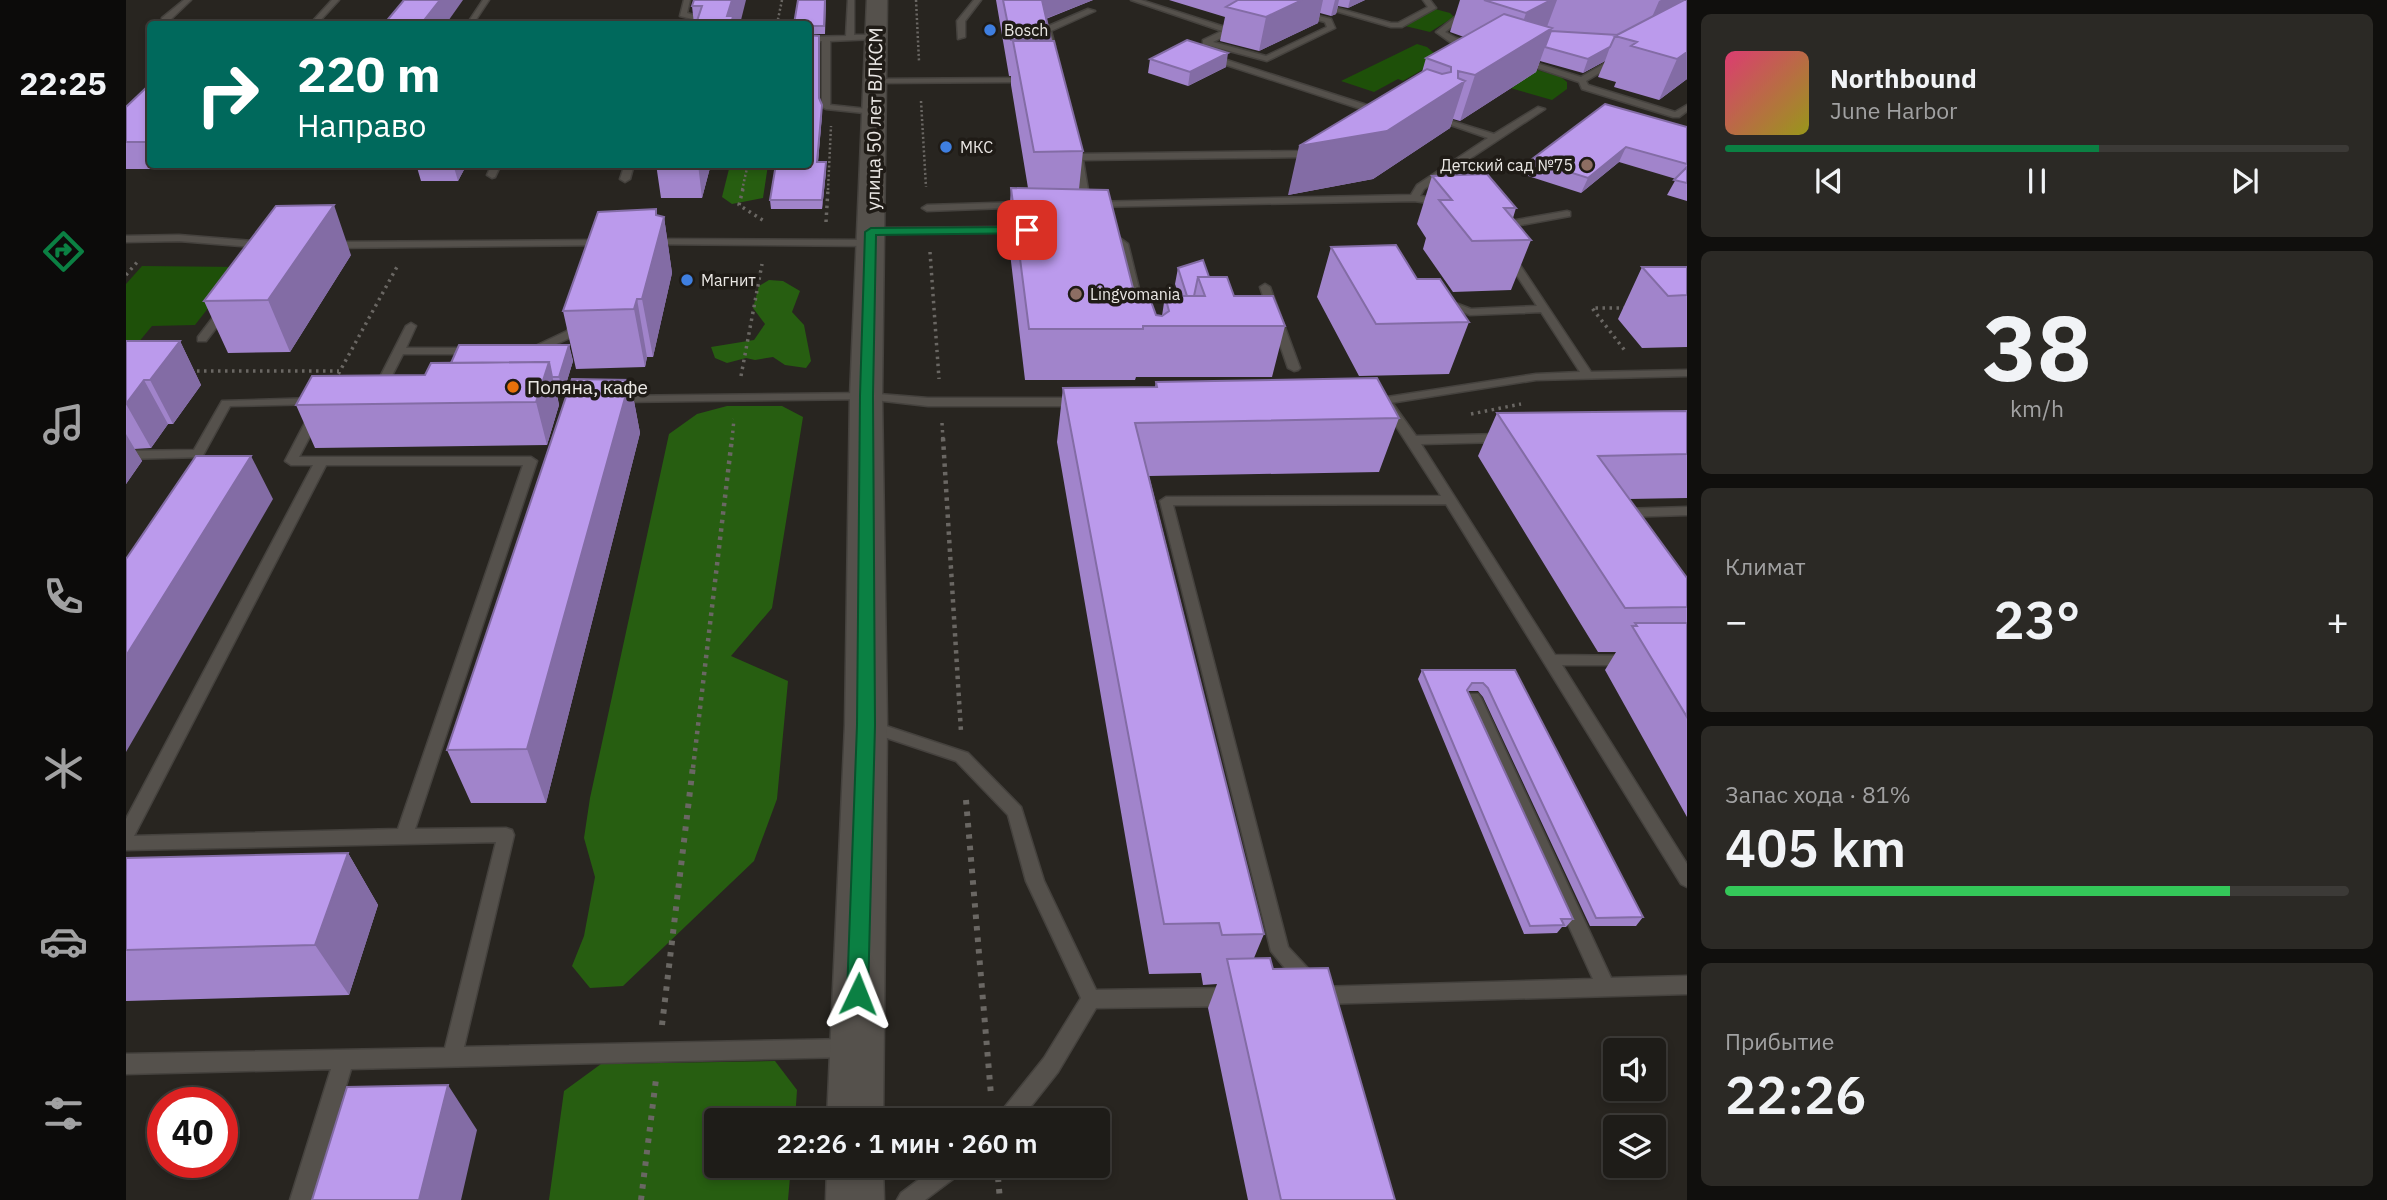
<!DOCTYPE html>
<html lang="ru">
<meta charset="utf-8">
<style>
body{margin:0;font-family:"IBM Plex Sans",sans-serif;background:#2b2925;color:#f1f3f6;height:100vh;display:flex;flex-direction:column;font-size:26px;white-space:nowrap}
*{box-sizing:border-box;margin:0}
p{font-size:23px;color:#a1a1a2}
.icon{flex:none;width:38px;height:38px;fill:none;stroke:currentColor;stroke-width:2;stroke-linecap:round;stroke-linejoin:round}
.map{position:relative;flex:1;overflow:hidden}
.side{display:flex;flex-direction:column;gap:14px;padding:14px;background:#100f0d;width:700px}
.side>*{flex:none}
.hud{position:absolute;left:21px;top:21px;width:665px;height:147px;border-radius:7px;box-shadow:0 4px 10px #0003,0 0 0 2px #3c3a37;background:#00695c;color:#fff;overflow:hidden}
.controls{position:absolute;left:1477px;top:1038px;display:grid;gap:14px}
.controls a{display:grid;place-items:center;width:63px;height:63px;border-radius:7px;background:#1e1c18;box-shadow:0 4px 10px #0003,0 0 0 2px #3c3a37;font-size:35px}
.speed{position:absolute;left:21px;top:1087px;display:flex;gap:14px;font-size:35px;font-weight:700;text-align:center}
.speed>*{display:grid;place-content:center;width:91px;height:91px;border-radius:50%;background:#1e1c18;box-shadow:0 4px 10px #0003,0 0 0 2px #3c3a37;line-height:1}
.speed .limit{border:10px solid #d22;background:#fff;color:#111}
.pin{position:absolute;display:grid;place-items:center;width:60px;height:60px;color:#fff;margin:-30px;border-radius:14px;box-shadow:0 4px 10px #0006}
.me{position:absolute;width:77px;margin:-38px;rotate:2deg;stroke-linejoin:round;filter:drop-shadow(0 0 5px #0008)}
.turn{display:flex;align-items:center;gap:24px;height:147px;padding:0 35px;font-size:32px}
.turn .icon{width:91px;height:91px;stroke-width:2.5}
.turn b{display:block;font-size:49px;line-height:60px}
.big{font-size:52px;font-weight:600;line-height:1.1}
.side .card{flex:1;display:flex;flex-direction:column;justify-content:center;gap:10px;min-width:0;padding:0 24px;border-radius:10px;background:#2b2925}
.side .dial{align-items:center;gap:0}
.dial b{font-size:91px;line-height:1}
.song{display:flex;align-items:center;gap:21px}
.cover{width:84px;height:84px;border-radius:10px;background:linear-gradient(135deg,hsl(340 70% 55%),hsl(60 70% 35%))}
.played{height:7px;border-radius:4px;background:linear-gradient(90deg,#0b8043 60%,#3c3a37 60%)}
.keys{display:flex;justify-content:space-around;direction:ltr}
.heat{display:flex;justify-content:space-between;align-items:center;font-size:38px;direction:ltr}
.charge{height:10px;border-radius:5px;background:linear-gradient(90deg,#34c759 81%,#3c3a37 0)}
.trip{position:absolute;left:578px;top:1108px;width:406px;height:70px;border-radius:7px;background:#1e1c18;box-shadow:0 4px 10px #0003,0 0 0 2px #3c3a37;font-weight:600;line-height:70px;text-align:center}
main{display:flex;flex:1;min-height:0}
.tab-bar{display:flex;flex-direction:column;width:126px;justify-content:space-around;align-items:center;background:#0c0b0a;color:#a1a1a2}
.tab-bar .icon{width:49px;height:49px}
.tab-bar .selected{color:#0b8043}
.tab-bar b{font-size:32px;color:#f1f3f6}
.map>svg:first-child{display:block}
.green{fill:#1e5009}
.forest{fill:#275e11}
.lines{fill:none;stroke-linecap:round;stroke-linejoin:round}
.lane-casing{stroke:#45423e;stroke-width:3}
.secondary-casing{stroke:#45423e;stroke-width:3}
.path-far3{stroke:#6a6763;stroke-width:2.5;stroke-dasharray:2 2.5;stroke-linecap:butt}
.path-far2{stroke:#6a6763;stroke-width:3.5;stroke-dasharray:2.5 4.5;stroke-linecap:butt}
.path-far1{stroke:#6a6763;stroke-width:4.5;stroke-dasharray:3.5 5;stroke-linecap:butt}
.path{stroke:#6a6763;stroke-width:6;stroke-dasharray:4.5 7;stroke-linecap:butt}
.lane{fill:#55514c;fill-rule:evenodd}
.secondary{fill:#55514c;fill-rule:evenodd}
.wall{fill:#a184cb}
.shaded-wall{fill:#836ca5}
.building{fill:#bb9aec;stroke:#836ca5;stroke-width:2}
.route{fill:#0b8043;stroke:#07532c;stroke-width:2}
.shop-dot{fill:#3f7fe0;stroke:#1f1b16;stroke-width:2.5}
.education-dot{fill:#8d6e63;stroke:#1f1b16;stroke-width:2.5}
.food-dot{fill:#e8710a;stroke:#1f1b16;stroke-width:2.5}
.labels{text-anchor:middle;stroke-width:7;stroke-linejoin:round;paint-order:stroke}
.far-poi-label{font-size:16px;fill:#ebe8e5;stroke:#1f1b16;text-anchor:start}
.street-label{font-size:19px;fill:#ebe8e5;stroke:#1f1b16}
.poi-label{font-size:19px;fill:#ebe8e5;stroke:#1f1b16;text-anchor:start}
</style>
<main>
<nav class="tab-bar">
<b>22:25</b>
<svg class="icon selected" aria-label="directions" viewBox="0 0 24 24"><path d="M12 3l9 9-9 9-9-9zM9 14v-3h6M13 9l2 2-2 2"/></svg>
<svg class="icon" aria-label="music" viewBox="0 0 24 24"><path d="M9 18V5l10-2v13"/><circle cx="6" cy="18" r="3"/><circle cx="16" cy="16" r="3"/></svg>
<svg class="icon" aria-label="phone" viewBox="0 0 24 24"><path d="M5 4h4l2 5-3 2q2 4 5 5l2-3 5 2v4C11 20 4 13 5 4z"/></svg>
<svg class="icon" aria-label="climate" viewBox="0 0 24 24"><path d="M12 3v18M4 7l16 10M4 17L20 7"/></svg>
<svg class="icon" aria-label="car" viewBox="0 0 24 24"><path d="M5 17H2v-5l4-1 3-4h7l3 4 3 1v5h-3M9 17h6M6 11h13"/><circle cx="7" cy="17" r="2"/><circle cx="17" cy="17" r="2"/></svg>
<svg class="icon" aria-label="filters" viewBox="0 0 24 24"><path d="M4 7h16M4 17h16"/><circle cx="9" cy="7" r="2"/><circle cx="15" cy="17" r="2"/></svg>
</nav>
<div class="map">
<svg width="1561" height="1200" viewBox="0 0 1561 1200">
<rect width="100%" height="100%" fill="#282520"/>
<path class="green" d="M1309,9l15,4 4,4 -24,15 -25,-6z
M1291,44l10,3 14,12 -38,22 -5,-2 -24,13 -33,-11z
M1348,51l87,26 6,5v7l-15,11 -115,-33z
M16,266l98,1 -45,58 -43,1 -19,23h-7v-65z"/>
<path class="forest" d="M604,165h38l-5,33 -31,6 -10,-7z
M643,280l14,1 17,10 -8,21 12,13 7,36 -5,7 -21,-3 -12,-8 -18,3 -9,-2 -19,5 -12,-5 -4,-11 43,-7 11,-16 -12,-16 6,-22z
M601,406h55l21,11 -31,191 -41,48 57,25 -11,118 -23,62 -131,125 -33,2 -18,-22 12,-30 11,-59 -11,-39 6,-40 79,-364 28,-20z
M649,1061l22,29 -2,30h-79v46h75l-3,34h-239l15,-109 37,-27z"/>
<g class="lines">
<g class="lane-casing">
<path id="lane" d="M58,0h7l-23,22h-6v-4z
M206,0h7l-22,24h-7z
M357,0h6l-16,24h-6z
M558,0h6l-3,13 35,11h-10l-32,-8z
M722,0h6v35h21l4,2 -4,2 -45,2v64l47,5 1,2 -4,2 -48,-5 -4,-2v-66h-14v-4l38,-1z
M848,0h7l-16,21v16l-7,2 -1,-18z
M1005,0h10l90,29v4l-18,9 53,14 61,-29 -2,-5 -26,-7v-4l32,8 4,9 -68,33 -64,-17v-4l19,-9z
M1171,0h11l83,23h7l30,-16 -5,-7h7l6,8 -34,19h-11z
M962,9l7,2 -44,20 4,15 -7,2 -4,-20z
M1338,10l7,2 -26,20 11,6 21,7v4l-27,-7 -14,-10z
M1082,54l165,53 1,2 -7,2 -162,-53 -1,-2z
M1488,58l7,2 -35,21 2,4 87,27 12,-7v6l-8,6h-6l-91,-28 -3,-7 -63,-21 7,-2 58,18z
M903,78h3v4l-158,1 -4,-2 4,-2z
M1412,107l7,2 -121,80 -4,7 26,4 2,2 -5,3 -29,-4 -328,6 -5,-3 -8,-47 4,-3 222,-3 14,-6 4,3 -16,9 -218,3 7,42 321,-7 6,-10 71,-47 -43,-15v-4l49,15z
M366,164h9l-6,13 -3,1 -5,-3z
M499,164h9l-4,15 -5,3 -5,-3z
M901,202l3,1v4l-103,4 -5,-3 5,-3z
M1441,211l3,1v4l-71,13 -5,-3 5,-3z
M901,227l5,3 -2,2 -159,2 -5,-3 5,-3z
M977,230h6l19,14 17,69 -1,2 -4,1 -5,-3 -17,-68 -15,-11z
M53,235l85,7 5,3 -5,3 -85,-7 -53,1v-6z
M523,239l221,1 5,3 -5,3 -224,-2 -2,-2z
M478,240l3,1v4l-277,3 -5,-3 5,-3z
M1383,253l5,3 77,116 96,-2v6l-151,4 -146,23 3,1 23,32 86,-2 6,4 -6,4 -81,2 134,211 80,1 2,4 -2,4 -5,1h-68l125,199v23l-6,-3 -235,-380 -273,1 115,442 28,30 2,6 -1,4 276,-8 -128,-281 3,-4h10l3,4 130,280 76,-2v18l-369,10 -7,-3 -2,-6 1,-4 -8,-2 -31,-38 -111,-450 6,-4 275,-1 -58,-90 2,-2h-17v-4l168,-26 44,-2 -39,-60 -71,3 -33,-14 5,-3 29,11 66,-3 -33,-50z
M1139,284l5,3 30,81 -2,2 -4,1 -6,-3 -28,-81z
M99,306l4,1v4l-23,30h-8v-4l23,-30z
M451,317l5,3 -6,15 -39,18h-8v-4l38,-18 5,-11z
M285,323l5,3 -10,22h69l6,3 -6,3h-72l-20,39h-8l-2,-2 33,-65z
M740,393l62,5h151l6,4 -6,4h-151l-62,-7 -250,3 -6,-3 6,-3z
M190,398l4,2v4l-90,2 -28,51 -76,2v-8l68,-1 28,-49z
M189,411l6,4 -22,42h232l6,4 -122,368 91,-1 6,2 2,5 -50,212 385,-8 7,2 3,7 -3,7 -7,2 -498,12 -39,131h-22l41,-131 -205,5v-20l319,-6 51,-206 -370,8v-31l187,-354h-22l-6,-4 24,-46zM200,465h197l-125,364 -264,7z
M1561,507v8l-65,2 -6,-4 6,-4z
M745,721l97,32 53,54 23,74 52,109 135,-2 7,3 2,6 -2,6 -7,3 -135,2 -38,64 -38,48h-23l3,-7 44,-55 37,-60 -55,-117 -18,-66 -52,-54 -90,-30 -3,-4 3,-4z
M811,1166h27l-3,7 -36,27h-28l4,-7z"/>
</g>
<g class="secondary-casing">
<path id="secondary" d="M741,0h20l-5,396 5,329 -4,395h-56l18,-395 5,-329z
M701,1166h56l1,34h-58z"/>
</g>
<path class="path-far3" d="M790,0l3,61
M651,24l5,-24
M795,101l5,86
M616,190l6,-26
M702,190l3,-64"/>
<path class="path-far2" d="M617,189l-4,16 25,16
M700,222l2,-33
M804,252l9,127
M0,275l13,-15
M1500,308h-34l34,44
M64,371h149
M615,376l21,-112
M209,380l63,-115
M1345,414l50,-10
M816,423l1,17
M606,440l2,-21"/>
<path class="path-far1" d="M817,438l18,294
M567,768l39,-330"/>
<path class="path" d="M840,800l25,295
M536,1025l31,-259
M871,1166l3,34
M515,1200l15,-121"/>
<use href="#lane" class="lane"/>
<use href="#secondary" class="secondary"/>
</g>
<path class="wall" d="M568,0l46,24h-46l-2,-18z
M700,0l-1,34h-17v-10z
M870,0h97l-47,19 5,22 32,110 -4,38 56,107 21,19 6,1 3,-20h14l-4,-12 3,-16 31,9 25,19 51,30 -13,51h-136l-1,3h-110l-17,-144 3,-48h17l-17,-103v-9h-2z
M1043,0h196l-17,8 -10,-2 -2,8 -5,2 -11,-3 -2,10 -59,28 -39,-10 5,-24z
M1334,0h227v79l-28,21 -45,-13 2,-5 -18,-5 7,-16 -22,12 -43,-12 -4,11 -76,49 -7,-2 -3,9 -77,51 -85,16 134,-123 4,-14 38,-21 -14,-5z
M1024,59l76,8 -38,19 -40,-13z
M24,84v80h146l-3,5h-167v-62z
M693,99l3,15 -4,48h8v9l-4,38h-51l-1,-9z
M1561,127v74l-20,-6 9,-16 -57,-17 -38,31 -56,-18 6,-15z
M290,164h51l-9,17h-37z
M530,164h55l-9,34h-41z
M1306,176l84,32 -3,10 18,22 -20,50 -58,2 -30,-43 3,-11 -9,-14z
M531,216l7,1 8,56 -19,84h-6l-2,10 -69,2 -13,-58z
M1205,247l86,32 52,43 -20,52 -90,2 -42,-79z
M225,255l-61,97 -62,1 -24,-52z
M1516,267h45v80l-45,1 -24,-29z
M0,341h54l21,44 -28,39h-5l-17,24 -17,1 8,12 -16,23z
M443,345l4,16 -10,33h-6l2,11 -12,40 -232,3 -19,-43 129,-30 26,-12z
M504,380l10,53 -94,370h-75l-24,-53z
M1030,382l243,36 -20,54 -230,4 115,458 -10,24 19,11 122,231h-147l-40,-192 9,-24 -14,1 -2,-12 -52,1 -92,-532 6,-54 92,-1z
M1561,411v87l-58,1 58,79v239l-82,-147 11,-18h-18l-120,-196 19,-43z
M1296,670h93l128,247 -7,9h-46l-107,-229 -5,-6h-10l105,228 -7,8h-4l-5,6 -33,1 -106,-255z
M222,853l30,52 -29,90 -223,6v-143z"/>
<path class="shaded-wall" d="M314,0h23l-17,24h-25z
M606,0h14l-6,24h-12l-1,-8z
M912,0h55l-56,22z
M1176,0h21l-5,23 -59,28 7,-34z
M1209,0h4l-3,14 -5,2z
M1224,0h15l-17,8z
M1425,0h6l-12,32 7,-4 -16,44 -76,49 15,-46 38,-23 13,-39z
M1535,0h20l-12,28 -27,12 17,-39z
M1484,47l-5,14 -22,12 5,-14z
M1561,52v27l-28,21 18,-41z
M1102,53l-2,14 -38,19 2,-14z
M1339,81l-15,47 -77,51 -85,16 11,-49z
M696,105v9l-5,57v-9z
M1500,147l-7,15 -38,31 7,-15z
M700,162v9l-4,38v-9z
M327,164h14l-9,17z
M572,164h13l-9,34z
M208,205l17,50 -61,97 -22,-52z
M538,217l8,56 -19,84 -11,-58z
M511,299l10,58 -2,10 -11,-58z
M54,341l21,44 -28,39 -23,-44z
M443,345l4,16 -10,33 -4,-17z
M423,362l10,43 -12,40 -11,-43z
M18,380l24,44 -17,24 -25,-44z
M504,380l10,53 -94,370 -19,-54z
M0,434l16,27 -16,23z
M125,456l22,43 -147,253v-96z
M222,853l30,52 -29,90 -34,-50z
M322,1085l29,45 -16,70h-42z"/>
<path class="building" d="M278,0h36l-19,24h-37z
M568,0h38l-5,16h6l-2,8h-35l6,-18h-10z
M672,0h27l-1,26h-16v-2h-14z
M877,0h39l9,40h-40z
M1112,0h64l-36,17 -40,-10z
M1358,0h67l-25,13z
M1558,0h3v52l-10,7 -46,-13 6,-4 -22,-6z
M1378,14l48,14 -77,47 -17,-4v7l7,3 -78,50 -88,15 128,-77 15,5 9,-2v-5l-25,-9z
M1425,31l67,4 -3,1 -5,11 -22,12 -43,-12z
M682,35l11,1v62l3,7 -5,57h9l-4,38h-52l6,-36h32z
M1061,40l41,13 -38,19 -40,-13z
M887,41h41l29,110 -49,1z
M24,84v58h-24v-35z
M1479,104l82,23v37l-61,-17 -38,31 -57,-18z
M1561,167v16l-13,-3z
M1361,174l29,34h-12l27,32 -59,1 -33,-41h13l-20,-24z
M885,188l97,2 27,106h14l7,19 6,1 7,-5 -4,-15h40l-7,-19h29l7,19h39l12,30h-142v3h-114z
M208,205l-66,95 -64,1 72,-95z
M530,209v6l8,2 -22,82h-5l-3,10 -71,2 35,-99z
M1270,245l21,34h23l29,43 -93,2 -45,-77z
M1077,260l6,17h-11l-4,19h-7l-9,-28z
M1516,267h45v28l-19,1z
M0,341h54l-30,39h-6l-18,24z
M333,345h110l-10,32h-7l-3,-15 -98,1z
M423,362l-13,40 -240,3 16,-29 113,-1 6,-12z
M1251,378l22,40 -264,5 129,511 -42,1 -3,-12 -55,1 -101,-536 94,-1 -1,-5z
M446,379l58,1 -103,369 -80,1z
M1561,411v43l-89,2 89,122v29l-62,1 -128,-195z
M70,456h55l-125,200v-97z
M1509,623h52v94l-55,-91h5z
M1296,670h93l128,247 -47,1 -108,-230 -5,-5h-11l-5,7 106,229h-12l3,6 -34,1z
M222,853l-33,92 -189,5v-92z
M1144,958l3,11 55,-1 67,232h-114l-54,-241z
M322,1085l-29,115h-107l35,-113z"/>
<path class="route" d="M901,227l4,1v5l-155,2 -3,161 2,329 -7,269 -3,7 -7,3 -8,-3 -3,-7 10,-269 3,-329 5,-164 6,-4z"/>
<g class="shop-dot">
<circle cx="864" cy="30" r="7"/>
<circle cx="820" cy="147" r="7"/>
<circle cx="561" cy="280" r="7"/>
</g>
<g class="education-dot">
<circle cx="1461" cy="165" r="7"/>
<circle cx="950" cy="294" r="7"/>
</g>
<circle class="food-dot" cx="387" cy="387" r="7"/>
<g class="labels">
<g class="far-poi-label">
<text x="878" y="36">Bosch</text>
<text x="834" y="153">МКС</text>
<text x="1447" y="171" text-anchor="end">Детский сад №75</text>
<text x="575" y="286">Магнит</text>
<text x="964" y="300">Lingvomania</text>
</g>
<g class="street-label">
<text transform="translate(748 119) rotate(-89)" y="7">улица 50 лет ВЛКСМ</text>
</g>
<g class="poi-label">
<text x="401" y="394">Поляна, кафе</text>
</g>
</g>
</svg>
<div class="controls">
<a><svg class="icon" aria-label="sound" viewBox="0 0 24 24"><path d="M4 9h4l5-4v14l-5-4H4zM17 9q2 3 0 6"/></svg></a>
<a><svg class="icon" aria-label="layers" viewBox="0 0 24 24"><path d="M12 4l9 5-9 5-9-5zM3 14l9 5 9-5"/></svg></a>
</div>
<div class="speed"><div class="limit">40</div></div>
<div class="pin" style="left:901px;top:230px;background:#d93025"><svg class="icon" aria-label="arrive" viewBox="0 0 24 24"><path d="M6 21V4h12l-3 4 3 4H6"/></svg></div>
<svg class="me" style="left:732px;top:994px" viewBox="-20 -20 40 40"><path d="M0-17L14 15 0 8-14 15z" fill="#0b8043" stroke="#fff" stroke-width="4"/></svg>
<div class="trip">22:26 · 1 мин · 260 m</div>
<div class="hud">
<div class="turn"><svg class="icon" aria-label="right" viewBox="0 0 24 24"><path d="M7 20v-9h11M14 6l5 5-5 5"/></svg><div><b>220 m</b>Направо</div></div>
</div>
</div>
<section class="side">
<div class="card">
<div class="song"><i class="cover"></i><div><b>Northbound</b><p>June Harbor</p></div></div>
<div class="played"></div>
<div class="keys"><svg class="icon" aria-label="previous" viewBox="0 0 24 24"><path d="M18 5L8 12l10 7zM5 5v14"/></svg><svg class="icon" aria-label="pause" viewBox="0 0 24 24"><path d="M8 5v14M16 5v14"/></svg><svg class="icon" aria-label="next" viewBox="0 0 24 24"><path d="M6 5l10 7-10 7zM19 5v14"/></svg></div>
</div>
<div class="card dial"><b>38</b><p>km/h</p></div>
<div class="card"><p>Климат</p>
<div class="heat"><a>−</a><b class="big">23°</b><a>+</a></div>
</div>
<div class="card"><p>Запас хода · 81%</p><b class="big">405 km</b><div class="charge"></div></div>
<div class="card"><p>Прибытие</p><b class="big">22:26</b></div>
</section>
</main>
